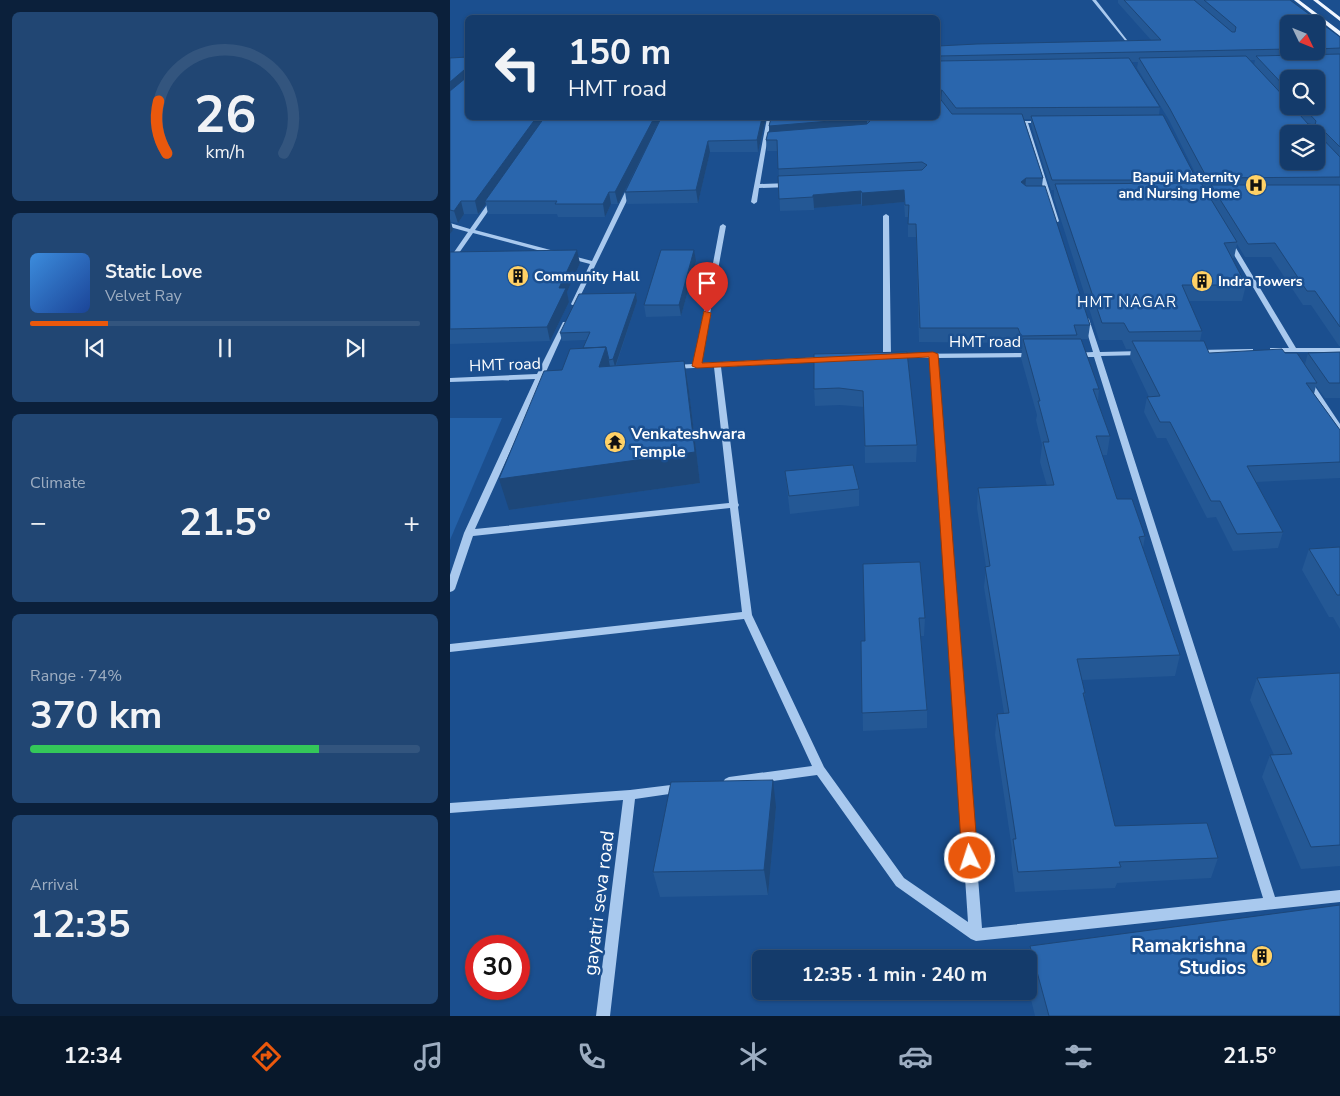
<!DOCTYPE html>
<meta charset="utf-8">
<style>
body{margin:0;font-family:"Nunito Sans",sans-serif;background:#214673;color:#f1f3f6;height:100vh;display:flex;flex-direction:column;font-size:19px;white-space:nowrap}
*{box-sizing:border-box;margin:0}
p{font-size:16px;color:#9dadc1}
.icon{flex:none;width:28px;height:28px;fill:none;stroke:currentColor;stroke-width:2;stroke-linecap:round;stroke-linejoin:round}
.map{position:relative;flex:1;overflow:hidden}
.panel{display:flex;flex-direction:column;gap:12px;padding:12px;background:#0b203b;width:450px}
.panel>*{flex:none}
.top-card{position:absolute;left:15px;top:15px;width:475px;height:105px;border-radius:8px;box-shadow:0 1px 4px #0004,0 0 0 1px #33557e;background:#143b6b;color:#f1f3f6;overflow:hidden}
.needle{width:32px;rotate:133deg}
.fabs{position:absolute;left:830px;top:15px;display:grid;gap:10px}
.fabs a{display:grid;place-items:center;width:45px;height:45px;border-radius:8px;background:#143b6b;box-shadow:0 1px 4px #0004,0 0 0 1px #33557e;font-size:25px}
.speed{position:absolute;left:15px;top:935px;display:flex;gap:10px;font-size:25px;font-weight:700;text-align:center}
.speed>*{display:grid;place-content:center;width:65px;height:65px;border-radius:50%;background:#143b6b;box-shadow:0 1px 4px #0004,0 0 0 1px #33557e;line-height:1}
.speed .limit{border:8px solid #d22;background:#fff;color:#111}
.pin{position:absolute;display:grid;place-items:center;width:42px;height:42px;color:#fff;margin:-51px -21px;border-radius:50% 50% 50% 0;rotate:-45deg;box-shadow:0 0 5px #0007}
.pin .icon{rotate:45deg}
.me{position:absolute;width:55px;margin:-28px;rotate:356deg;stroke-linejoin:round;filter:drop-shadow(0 0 4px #0008)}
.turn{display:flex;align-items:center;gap:18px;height:105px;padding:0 20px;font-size:22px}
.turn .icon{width:65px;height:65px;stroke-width:2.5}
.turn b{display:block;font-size:35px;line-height:42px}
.big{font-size:38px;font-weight:700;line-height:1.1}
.panel .tile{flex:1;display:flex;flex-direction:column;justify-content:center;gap:8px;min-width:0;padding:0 18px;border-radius:8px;background:#214673}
.panel .dial{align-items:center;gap:0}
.dial svg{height:130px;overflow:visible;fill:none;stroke:#33557e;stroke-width:7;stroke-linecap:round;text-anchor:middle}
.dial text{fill:#f1f3f6;stroke:none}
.song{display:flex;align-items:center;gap:15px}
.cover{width:60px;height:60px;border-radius:8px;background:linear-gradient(135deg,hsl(210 70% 55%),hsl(220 70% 35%))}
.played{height:5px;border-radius:2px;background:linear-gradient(90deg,#ea580c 20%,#33557e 20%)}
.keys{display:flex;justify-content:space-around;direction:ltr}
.heat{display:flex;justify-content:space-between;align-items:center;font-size:28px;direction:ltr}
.charge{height:8px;border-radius:4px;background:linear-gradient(90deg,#34c759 74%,#33557e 0)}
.trip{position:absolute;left:302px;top:950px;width:285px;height:50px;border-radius:8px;background:#143b6b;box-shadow:0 1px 4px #0004,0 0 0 1px #33557e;font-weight:700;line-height:50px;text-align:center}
.tabs{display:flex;height:80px;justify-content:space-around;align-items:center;background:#08182b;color:#9dadc1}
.tabs .icon{width:35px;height:35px}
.tabs .selected{color:#ea580c}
.tabs b{font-size:22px;color:#f1f3f6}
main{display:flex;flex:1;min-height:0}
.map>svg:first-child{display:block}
.green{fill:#2461a8}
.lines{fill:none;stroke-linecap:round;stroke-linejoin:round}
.minor{fill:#a9c9ee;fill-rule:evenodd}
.major{fill:#f0f6ff;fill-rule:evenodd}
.wall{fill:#245895;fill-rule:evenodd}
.shaded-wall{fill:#1d4779}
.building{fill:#2a66ad;stroke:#1d4779;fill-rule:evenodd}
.route{fill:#ea580c;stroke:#983908}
.labels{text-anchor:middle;stroke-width:5;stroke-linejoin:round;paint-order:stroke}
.far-poi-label{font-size:14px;font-weight:bold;fill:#fff;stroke:#1b4f8f;text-anchor:start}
.far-neighbourhood-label{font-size:15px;letter-spacing:1px;fill:#fff;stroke:#1b4f8f}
.street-label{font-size:16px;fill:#fff;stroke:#1b4f8f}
.poi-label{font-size:16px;font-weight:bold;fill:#fff;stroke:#1b4f8f;text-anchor:start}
.near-street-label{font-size:19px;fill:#fff;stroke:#1b4f8f}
.near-poi-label{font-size:19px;font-weight:bold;fill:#fff;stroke:#1b4f8f;text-anchor:end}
</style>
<main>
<section class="panel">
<div class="tile dial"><svg viewBox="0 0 100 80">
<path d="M14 69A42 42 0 1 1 86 69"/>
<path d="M14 69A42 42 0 0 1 9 37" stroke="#ea580c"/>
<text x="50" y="56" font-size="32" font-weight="700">26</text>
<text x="50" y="72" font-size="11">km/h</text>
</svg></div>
<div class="tile">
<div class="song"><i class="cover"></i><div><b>Static Love</b><p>Velvet Ray</p></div></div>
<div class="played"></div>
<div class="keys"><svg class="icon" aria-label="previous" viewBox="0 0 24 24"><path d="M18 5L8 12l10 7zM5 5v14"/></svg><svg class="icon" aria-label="pause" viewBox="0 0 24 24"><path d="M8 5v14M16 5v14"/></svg><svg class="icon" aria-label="next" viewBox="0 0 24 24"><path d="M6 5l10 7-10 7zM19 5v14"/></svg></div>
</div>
<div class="tile"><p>Climate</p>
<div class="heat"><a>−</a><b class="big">21.5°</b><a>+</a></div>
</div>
<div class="tile"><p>Range · 74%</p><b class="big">370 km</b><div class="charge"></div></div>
<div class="tile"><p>Arrival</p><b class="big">12:35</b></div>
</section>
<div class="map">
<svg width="890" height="1016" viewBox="0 0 890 1016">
<rect width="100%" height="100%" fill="#1b4f8f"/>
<path class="green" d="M0,418h52l-52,122z"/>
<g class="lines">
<path class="minor" d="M642,0h4l38,49h-2z
M317,118h4l-11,66 30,-1 3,2 -3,2 -31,1 -2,14 -3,2 -3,-2z
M573,121h19l2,1 -2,1h-14l31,98 -1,1 -5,-1z
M180,186l3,2 -57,117h-4l-1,-1 19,-40 -117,-31 -21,30 -2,1v-6l18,-26 -18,-5v-4l20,6 21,-30 2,-1 3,2 -21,30 117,31 35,-73z
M436,214l3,2 2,140 -4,2 -4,-2v-140z
M273,224l3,2 -25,137 124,-6 4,2 -4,2 -104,6 17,136 1,2 -1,2 14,108 72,152 80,111 64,44 -38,-564h-32l-4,-2 4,-2 134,-1 4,2 -1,2 -98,1 45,570 281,-30 -169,-541h-19l-4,-2 4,-2 18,-1 -10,-33 3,-2 3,2 11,33 42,-1 4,2 -4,2 -41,1 174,541 65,-7v12l-364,39 -5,-2 -75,-53 -79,-111 -88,12 -4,-2 -2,-3 2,-3 4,-2 83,-11 -68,-147 -294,33v-8l292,-32 -12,-104 -257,28 -18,53 -2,2 -3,1v-17l14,-42 71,-154 -85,3v-4l87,-4 26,-52h4l1,1 -23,51h8l4,2 -4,2 -10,1 -68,150 254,-26 -15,-136 -41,2 -4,-2 4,-2 21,-1 26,-138z
M778,242l5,1 63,105h44v4h-70v-4h19l-62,-105z
M800,349h3v4l-55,1 -4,-2 4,-2z
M856,382h6l28,42v8l-4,-2 -31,-46z
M229,784l4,2 2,3 -2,3 -48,7 -25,217h-14l27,-216 -173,13v-10l180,-13z"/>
<path class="major" d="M844,0h5l41,31v5z
M863,0h5l22,17v4z"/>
</g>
<path class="wall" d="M668,0h172l50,37v309h-1l-28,-41h-8l-32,-48h-26l-8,-13 -3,14h-2l14,27 -4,16h-53l13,30 -2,10 9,12h76l20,11 3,-11 32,-1v46h-15l-9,-12 -2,8 26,36v48l-84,4 27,50 -5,16 -45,3 -17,-34 -9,1 -41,-80h-9l-13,-26 3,-15h2l-19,-40 1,-8h-5l-4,-9h-23l-45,-142v-8h-3l-20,-65v-6h-7l19,59 -1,8 48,139 -2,14h-7l18,50 -1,13 12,34 -3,19h-5l15,44 28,37 -2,12 37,107 -5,21 -93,4 3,13 -1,6 31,127 103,32 -7,20 -94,5 -2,5 -100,4 -4,-32 1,-11 -17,-114 2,-21 7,-1 -20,-126 2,-20 -9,-59 1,-20 69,-2 -7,-24 2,-17 -6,-25 1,-5 -16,-57 1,-8h-3l-2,-7 -98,-1 -3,-105h-8v-20h-3l-1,-15 -42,4 -1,-2 -47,4v2l-34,1 -2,-60h-11l-1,-11 4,-8 1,-14h167v-72l213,-6 -33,-37zM839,24h27v27h-27zM800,60h5l-1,5zM682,62h6l-1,6 32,52 31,63h-4l1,-3 -38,-65 1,-8zM839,79l27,27h-27zM755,190h5l-1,5z
M18,57v61h193l-43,86h-7l-6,13h-47l-1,-3h-69l-2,-10 -8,10h-14l-6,9 -7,-1 2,8 -3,4v-176z
M211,118h105l-8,34h-48l-12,51 -71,1 -2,-12z
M0,252l130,11 -13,29 2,10 -19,39 -100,3z
M246,261l-15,55 -35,1 -2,-12z
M186,293l1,8 -21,65 68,-5 5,30 11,92 -191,27 53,-140 21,-22 3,-8 -24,1 -2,-8z
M457,352l10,93 -1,17 -51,1 -1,-56 -24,-2 -25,1 -1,-17z
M335,471l74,18v17l-69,8z
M890,547v82l-7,-12h-4l-27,-47 7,-21z
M413,564l62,54 -1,18h-3l6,74v18l-64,3 -2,-90h4z
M890,673v193l-39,3 -39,-92 8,-22h4l-24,-55 7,-22z
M326,807l-8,88 -108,2 -7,-25z
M580,946l310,70h-305l-6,-25v-32h-1z"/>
<path class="shaded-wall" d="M14,70l3,11 -17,14v-13z
M492,90l-1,11 -3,1v-11z
M86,118h10l-61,83 1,3 -8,10 -3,-13z
M204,118h7l-43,86 -3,-12z
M312,118h4l-8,34 -1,-12z
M417,118v11l-97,8 -1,-11z
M258,141l2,11 -12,51 -2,-13z
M576,178l-1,12 -4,-8z
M454,190v12l-42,4v-13z
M411,191v13l-47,4 -1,-13z
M159,192l2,12 -6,13 -2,-13z
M11,201l3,13 -6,9 -4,-12z
M0,219l3,11 -3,4z
M127,250l3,13 -13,29 2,10 -19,39 -3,-14 12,-39z
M244,250l2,11 -15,55 -2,-11z
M186,293l1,8 -22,66 -2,-8z
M156,347l6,29 -13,-9z
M234,361l5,30 11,92 -191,27 -10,-31z
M323,780l3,27 -8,88 -4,-25z"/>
<path class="building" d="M674,0h70l38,32h3l1,-5 -32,-27h86l50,37v11l-24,1v-25h-27v25l-351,7v-10l39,-2 184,-4z
M890,54v93l-20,-20h-2l-1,6 23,24v20l-133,1 -37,-69 -31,-51 107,-2 43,46v4h3l16,18 7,1 1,-4 -14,-15h14v-27h-27v12l-33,-35zM839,134h27v27h-27z
M18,57v61h68l-61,83h-14l-7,10 -4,-1v-119l17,-14v-7h-3l-14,12v-24z
M488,58v3l191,-3 31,49 -204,1 -14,-18 -4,1z
M488,96l14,18h70l21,64h-17l-5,4 5,4h19l45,139h-16l3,10 -56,1 -3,-8h-98l-4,-104h-8l1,-19h-4l-1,-15 -42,3 -1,-2 -48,4v2l-34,2 -1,-23 144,-6 5,-5 -5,-3 -144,7 -1,-29h-11l2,-8 99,-8 4,-4 -4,-2 -98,8 2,-8h167z
M713,115l34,65h-145l-21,-64z
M94,118h110l-39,74h-6l-6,12h-48l2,-3h-72z
M211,118h101l-5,22 -49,1 -12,49 -71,2z
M751,183l36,59 -13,1 22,42h-64l20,46 -73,1 -5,-9h-22l-47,-139z
M761,185h129v142l-25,-36h-8l-32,-48 -27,1z
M127,250l-18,38h7l-19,39 -97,2v-77z
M211,250h33l-15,55h-35z
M186,293l-23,66 -4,1 -3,-13 -23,1 7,-16 -30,1 19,-39z
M573,339h58l18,50h-6l17,47h-14l21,63h15l13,37 -6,1 41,118 -103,4 8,34h-2l32,133 92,-3 11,35 -99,4 2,5 -103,5 -5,-33h3l-19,-125 12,-1 -24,-146 5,-1 -12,-78 76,-3 -11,-43h6l-11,-41h2z
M682,341h72l5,12 73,-4 3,4h12l20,30h-11l34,47v32l-93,4 36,66 -46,2 -17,-33h-9l-41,-79h-10l-13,-25 13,-1z
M156,347l-7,20 85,-6 11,91 -196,27 45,-108 18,-1 8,-21z
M457,352l10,93 -52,1 -2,-55 -24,-3 -25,1v-35z
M890,352v31h-11l-21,-30z
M403,465l6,24 -70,7 -4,-25z
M890,547v48h-3l-28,-46z
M470,562l5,56h-6l8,92 -65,3 -1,-72h4l-2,-77z
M890,673v172l-29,2 -41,-92 22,-1 -35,-76z
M323,780l-9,90 -111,2 18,-90z
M890,905v111h-291l-19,-70z"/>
<path class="route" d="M254,311l7,2 -9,50 231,-11 5,2 40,504 -2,5 -6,2 -6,-2 -2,-5 -33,-501 -232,11 -5,-2z"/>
<defs>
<g id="hospital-disc" transform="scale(1.125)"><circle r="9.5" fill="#ffd166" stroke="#1b4f8f"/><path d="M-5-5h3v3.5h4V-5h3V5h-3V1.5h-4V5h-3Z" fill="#111"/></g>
<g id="building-disc" transform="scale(1.125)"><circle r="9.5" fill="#ffd166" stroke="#1b4f8f"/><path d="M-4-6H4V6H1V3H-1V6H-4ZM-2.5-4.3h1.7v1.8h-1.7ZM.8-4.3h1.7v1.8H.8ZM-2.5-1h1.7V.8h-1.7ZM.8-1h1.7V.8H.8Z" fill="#111"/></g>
<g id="temple-disc" transform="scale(1.125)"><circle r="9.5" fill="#ffd166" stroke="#1b4f8f"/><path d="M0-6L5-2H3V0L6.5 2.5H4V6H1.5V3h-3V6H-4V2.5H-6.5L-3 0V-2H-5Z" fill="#111"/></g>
</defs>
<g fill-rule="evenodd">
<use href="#hospital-disc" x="806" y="185"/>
<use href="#building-disc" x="68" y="276"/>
<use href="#building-disc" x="752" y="281"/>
<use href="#temple-disc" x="165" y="442"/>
<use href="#building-disc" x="812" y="956"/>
</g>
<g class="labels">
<g class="far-poi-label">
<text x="790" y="182" text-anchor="end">Bapuji Maternity<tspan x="790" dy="16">and Nursing Home</tspan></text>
<text x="84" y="281">Community Hall</text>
<text x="768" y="286">Indra Towers</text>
</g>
<g class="far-neighbourhood-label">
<text x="677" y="307">HMT NAGAR</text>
</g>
<g class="street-label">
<text x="535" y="347">HMT road</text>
<text transform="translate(55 364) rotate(-2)" y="6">HMT road</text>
</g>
<g class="poi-label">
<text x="181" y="439">Venkateshwara<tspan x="181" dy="18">Temple</tspan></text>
</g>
<g class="near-street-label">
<text transform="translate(148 903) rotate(-83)" y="7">gayatri seva road</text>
</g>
<g class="near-poi-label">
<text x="796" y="952">Ramakrishna<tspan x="796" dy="22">Studios</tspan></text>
</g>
</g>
</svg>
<div class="fabs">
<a><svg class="needle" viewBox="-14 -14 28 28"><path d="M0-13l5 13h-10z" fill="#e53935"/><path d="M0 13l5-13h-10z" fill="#9dadc1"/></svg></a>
<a><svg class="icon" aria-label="search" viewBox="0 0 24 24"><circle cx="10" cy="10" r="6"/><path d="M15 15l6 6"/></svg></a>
<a><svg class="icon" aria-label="layers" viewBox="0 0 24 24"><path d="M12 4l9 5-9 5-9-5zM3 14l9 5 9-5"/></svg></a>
</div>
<div class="speed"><div class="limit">30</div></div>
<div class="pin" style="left:257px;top:313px;background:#d93025"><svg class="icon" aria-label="arrive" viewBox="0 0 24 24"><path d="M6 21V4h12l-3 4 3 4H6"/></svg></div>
<svg class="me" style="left:520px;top:858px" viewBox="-20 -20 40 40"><circle r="17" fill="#ea580c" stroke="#fff" stroke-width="3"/><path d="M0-11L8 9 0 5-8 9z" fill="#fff"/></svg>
<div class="trip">12:35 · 1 min · 240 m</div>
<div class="top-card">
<div class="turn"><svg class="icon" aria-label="left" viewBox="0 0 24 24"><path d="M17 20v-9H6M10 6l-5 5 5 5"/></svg><div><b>150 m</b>HMT road</div></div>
</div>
</div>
</main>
<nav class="tabs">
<b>12:34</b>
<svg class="icon selected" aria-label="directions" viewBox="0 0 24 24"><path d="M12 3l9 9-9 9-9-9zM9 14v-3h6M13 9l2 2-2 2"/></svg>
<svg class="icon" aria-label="music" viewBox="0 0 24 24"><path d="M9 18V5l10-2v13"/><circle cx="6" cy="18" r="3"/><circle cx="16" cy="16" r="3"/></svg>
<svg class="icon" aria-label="phone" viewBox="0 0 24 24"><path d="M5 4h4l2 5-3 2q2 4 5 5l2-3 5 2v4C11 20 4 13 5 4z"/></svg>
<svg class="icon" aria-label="climate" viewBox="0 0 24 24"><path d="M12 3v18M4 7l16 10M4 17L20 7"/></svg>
<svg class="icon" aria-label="car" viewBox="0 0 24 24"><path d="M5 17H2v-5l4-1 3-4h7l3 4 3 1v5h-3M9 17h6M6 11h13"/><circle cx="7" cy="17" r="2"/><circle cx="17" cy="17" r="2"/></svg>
<svg class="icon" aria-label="filters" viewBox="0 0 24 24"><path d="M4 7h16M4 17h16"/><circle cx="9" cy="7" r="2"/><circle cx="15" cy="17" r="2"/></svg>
<b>21.5°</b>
</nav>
